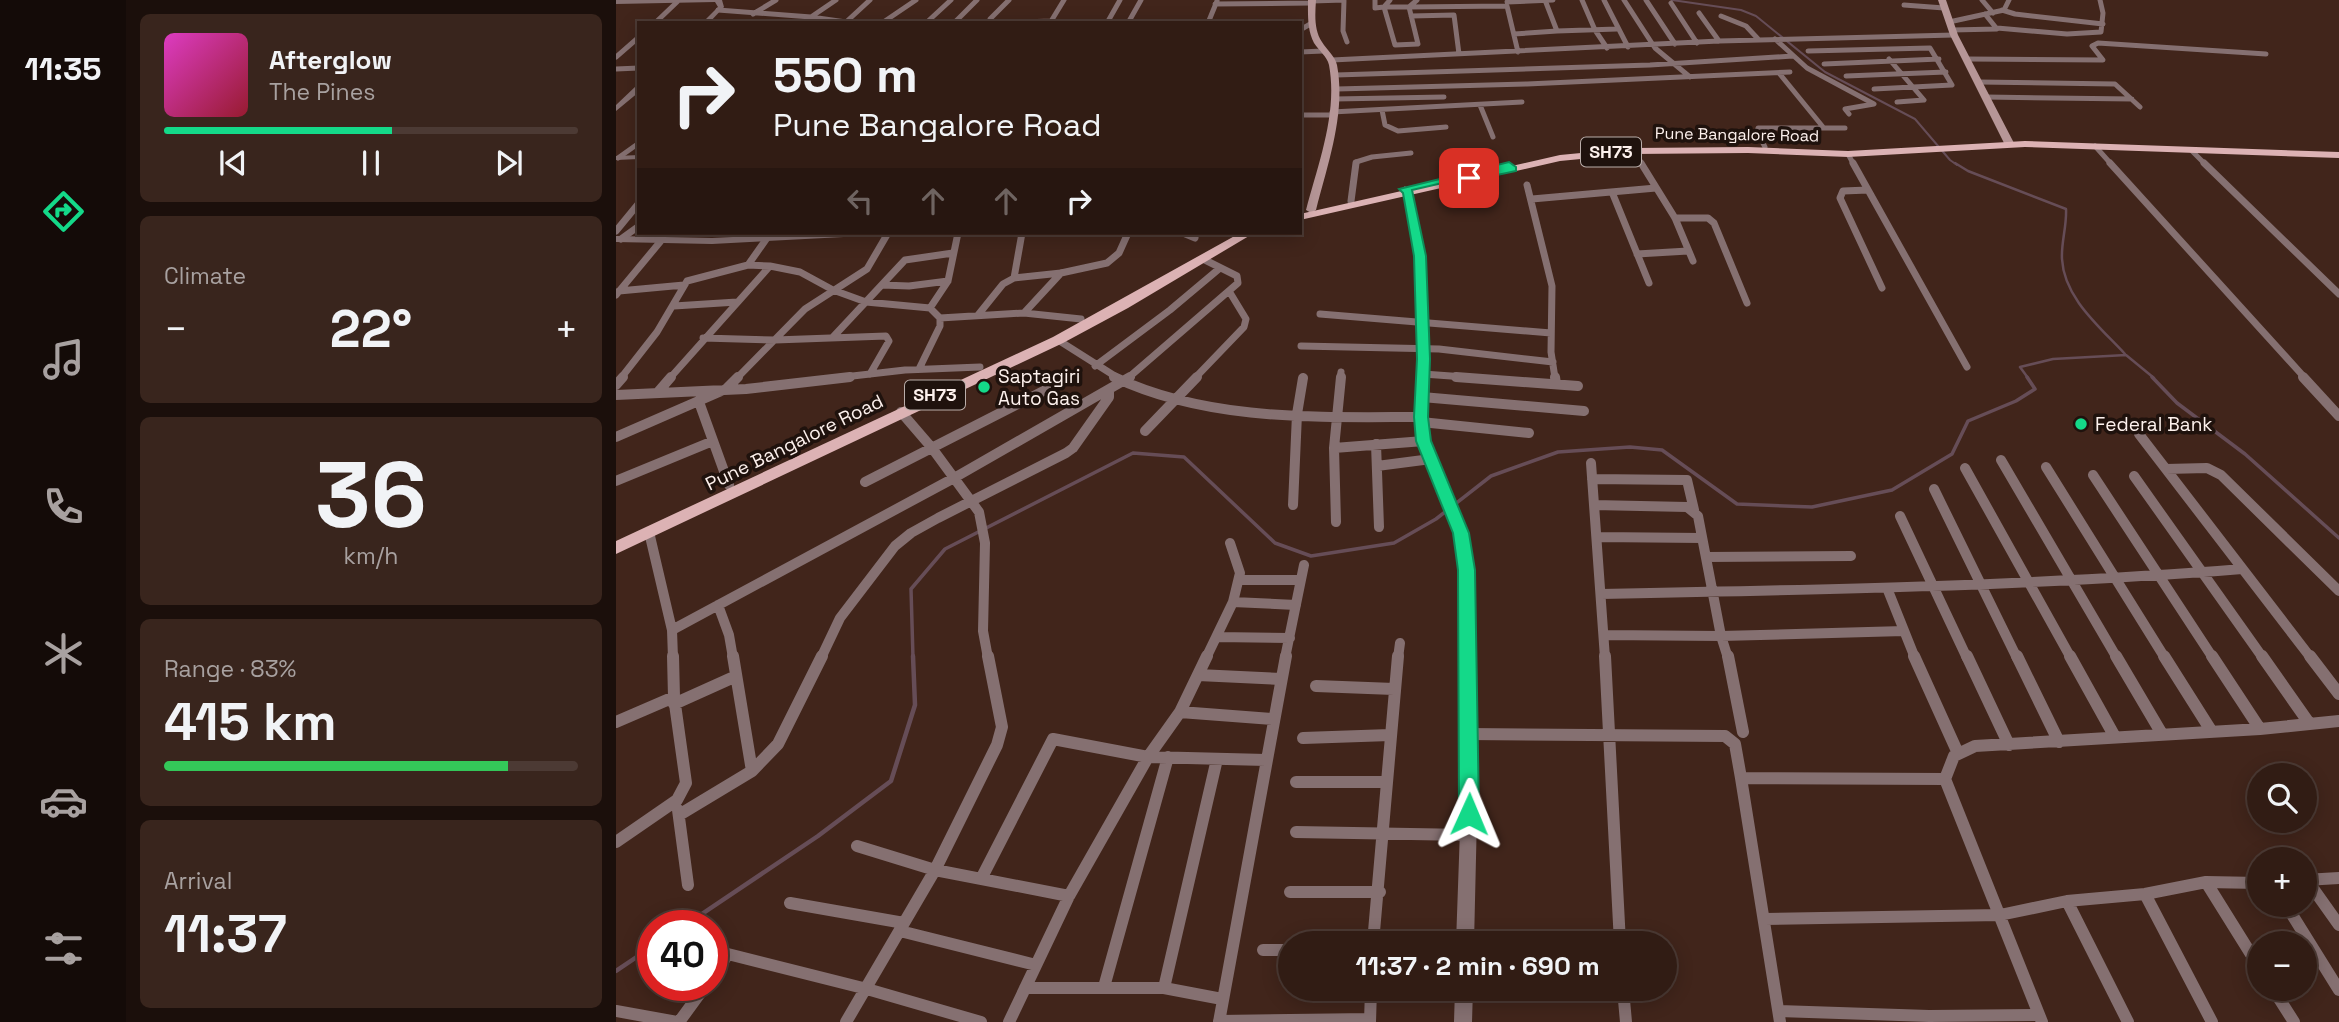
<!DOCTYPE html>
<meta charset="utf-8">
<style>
body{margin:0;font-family:"Space Grotesk",sans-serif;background:#39251d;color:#f1f3f6;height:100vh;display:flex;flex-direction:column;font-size:26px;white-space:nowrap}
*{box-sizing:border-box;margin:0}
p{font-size:23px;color:#a8a1a0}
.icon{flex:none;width:38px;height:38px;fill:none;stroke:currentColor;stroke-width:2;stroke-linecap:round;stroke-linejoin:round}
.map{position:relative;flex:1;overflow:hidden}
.details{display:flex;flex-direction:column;gap:14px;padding:14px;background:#1b0f0b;width:490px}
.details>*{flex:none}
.banner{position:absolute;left:21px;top:21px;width:665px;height:214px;border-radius:0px;box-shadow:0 4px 18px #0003,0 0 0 2px #4c3a34;background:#311c14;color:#f1f3f6;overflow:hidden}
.tools{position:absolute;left:1631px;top:763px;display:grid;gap:14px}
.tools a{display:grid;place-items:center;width:70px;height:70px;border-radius:50%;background:#311c14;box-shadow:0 4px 18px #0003,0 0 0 2px #4c3a34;font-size:35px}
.speed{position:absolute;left:21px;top:910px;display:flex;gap:14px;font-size:35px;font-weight:700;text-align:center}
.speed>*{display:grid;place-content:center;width:91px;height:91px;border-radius:50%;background:#311c14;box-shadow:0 4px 18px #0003,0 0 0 2px #4c3a34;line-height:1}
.speed .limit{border:10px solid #d22;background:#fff;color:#111}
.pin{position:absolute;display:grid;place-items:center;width:60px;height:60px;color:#fff;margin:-30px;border-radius:14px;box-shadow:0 4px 10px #0006}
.me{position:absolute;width:77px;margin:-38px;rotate:1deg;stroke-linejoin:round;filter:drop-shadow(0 0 5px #0008)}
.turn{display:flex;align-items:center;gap:24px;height:147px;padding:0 21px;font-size:32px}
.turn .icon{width:91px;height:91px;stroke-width:2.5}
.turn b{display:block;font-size:49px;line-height:60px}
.lanes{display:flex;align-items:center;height:66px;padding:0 21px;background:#0003;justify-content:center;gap:35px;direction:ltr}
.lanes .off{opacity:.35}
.big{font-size:52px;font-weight:800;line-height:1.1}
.details .card{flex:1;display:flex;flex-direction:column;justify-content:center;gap:10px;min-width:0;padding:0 24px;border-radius:10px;background:#39251d}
.details .dial{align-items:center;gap:0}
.dial b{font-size:91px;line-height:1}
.song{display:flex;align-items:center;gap:21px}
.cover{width:84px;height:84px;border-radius:10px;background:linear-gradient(135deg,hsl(310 70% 55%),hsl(350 70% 35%))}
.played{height:7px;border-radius:4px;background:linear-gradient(90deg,#14d989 55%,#4c3a34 55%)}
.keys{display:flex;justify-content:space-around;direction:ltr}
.heat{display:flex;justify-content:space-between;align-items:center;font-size:38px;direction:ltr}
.charge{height:10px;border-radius:5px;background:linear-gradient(90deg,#34c759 83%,#4c3a34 0)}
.trip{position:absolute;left:662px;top:931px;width:399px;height:70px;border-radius:35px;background:#311c14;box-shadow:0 4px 18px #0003,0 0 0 2px #4c3a34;font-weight:800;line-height:70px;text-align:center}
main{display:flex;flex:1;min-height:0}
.menu{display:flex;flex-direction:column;width:126px;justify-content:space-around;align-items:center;background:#140b08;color:#a8a1a0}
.menu .icon{width:49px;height:49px}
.menu .active{color:#14d989}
.menu b{font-size:32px;color:#f1f3f6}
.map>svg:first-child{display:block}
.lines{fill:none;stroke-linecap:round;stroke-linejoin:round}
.stream-far3{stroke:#664d57;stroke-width:2}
.stream-far2{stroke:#664d57;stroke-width:2.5}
.stream-far1{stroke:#664d57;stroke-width:3.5}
.stream{stroke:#664d57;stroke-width:4.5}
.minor-far3{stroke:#857071;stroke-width:5}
.minor-far2{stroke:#857071;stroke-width:7}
.minor-far1{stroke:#857071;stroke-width:10}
.minor{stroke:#857071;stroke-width:12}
.tertiary{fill:#857071;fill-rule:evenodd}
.secondary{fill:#b69697;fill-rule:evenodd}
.primary{fill:#dcb2b4;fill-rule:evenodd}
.route{fill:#14d989;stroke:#0d8d59;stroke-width:2}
.poi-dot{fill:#14d989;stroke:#1f120d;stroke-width:2.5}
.labels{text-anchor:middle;stroke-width:7;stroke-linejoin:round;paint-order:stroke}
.far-street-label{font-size:16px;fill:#fdf1ed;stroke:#1f120d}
.shield{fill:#1f120d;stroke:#baaeaa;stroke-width:2}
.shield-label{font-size:18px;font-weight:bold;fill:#fdf1ed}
.poi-label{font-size:19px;fill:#fdf1ed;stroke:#1f120d;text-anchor:start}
.street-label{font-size:19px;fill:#fdf1ed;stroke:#1f120d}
</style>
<main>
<nav class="menu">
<b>11:35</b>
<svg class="icon active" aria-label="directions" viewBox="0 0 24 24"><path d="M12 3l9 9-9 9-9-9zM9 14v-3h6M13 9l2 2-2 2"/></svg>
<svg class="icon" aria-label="music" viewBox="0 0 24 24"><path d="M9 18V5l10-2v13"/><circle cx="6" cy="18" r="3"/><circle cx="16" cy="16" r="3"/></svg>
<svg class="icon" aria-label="phone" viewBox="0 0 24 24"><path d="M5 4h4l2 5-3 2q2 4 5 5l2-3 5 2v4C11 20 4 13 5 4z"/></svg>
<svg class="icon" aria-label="climate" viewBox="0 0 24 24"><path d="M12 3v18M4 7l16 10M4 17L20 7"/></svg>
<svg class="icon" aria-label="car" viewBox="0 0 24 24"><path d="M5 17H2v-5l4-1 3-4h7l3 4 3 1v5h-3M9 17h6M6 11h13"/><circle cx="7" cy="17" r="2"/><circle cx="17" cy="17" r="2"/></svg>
<svg class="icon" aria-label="filters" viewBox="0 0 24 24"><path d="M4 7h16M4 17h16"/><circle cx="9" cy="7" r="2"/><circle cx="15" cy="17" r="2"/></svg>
</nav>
<section class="details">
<div class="card">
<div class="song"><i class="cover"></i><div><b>Afterglow</b><p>The Pines</p></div></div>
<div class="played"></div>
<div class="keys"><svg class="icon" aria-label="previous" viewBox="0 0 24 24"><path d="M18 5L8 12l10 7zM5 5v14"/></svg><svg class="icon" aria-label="pause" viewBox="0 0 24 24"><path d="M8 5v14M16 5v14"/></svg><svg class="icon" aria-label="next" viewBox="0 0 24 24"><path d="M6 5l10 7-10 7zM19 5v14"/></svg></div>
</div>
<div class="card"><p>Climate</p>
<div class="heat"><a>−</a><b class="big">22°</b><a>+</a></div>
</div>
<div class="card dial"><b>36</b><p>km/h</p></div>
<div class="card"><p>Range · 83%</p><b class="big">415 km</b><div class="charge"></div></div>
<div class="card"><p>Arrival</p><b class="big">11:37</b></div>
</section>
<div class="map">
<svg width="1723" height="1022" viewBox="0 0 1723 1022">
<rect width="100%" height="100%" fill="#41251b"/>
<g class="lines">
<path class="stream-far3" d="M1056,0l69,10 15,6 69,56 90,47 35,41 7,5"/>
<path class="stream-far2" d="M1339,163l13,8 98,38c1,17 -5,33 -4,50 2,39 38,68 63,95
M1412,378l-8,-11 33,-8 73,-4 28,23"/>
<path class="stream-far1" d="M1536,377l25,26 68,51 94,84
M297,658l-2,-69 34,-40 188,-96 51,4 91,86 36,13 83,-13 42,-24 55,-43 67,-24 72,-5 32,3 75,54 75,3 80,-17 60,-36 16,-33 48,-20 19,-12 -8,-12"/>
<path class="stream" d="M68,926l134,-90 73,-55 24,-76 -2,-49
M0,971l37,-25"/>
<path class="minor-far3" d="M220,0l-25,17 35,5
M728,0l-1,31 4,11
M759,0v8l9,-1 6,-7
M966,0l13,30 12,18
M988,0l24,47
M1008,0l31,48 35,29
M1030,0l29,44
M1366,0l11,13
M696,1l32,-1
M891,2l46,-2
M1055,3l26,40
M599,4l97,-1
M1288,5l40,3
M768,7h25l9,37 -23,1z
M793,7l8,-7
M793,7l98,-1 11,46
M102,10l93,7
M1386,10l13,4 88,10
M1083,13l20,28
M137,14l23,-14
M795,16l43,-1 5,39
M1105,16l25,10 13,14
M375,22l-1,-3 19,-19
M1333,22l55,-12 5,-10
M39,23l22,-21
M229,23l25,-23
M266,23l34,-23
M310,23l25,-23
M338,23l23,-23
M373,23l62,-2
M434,23l14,-23
M491,23l13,-23
M512,23l13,-23
M592,23l9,-22
M1381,28l70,6 34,-2 2,-19 -3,-13
M684,30l12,-7
M1336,30l45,-1 -12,-15
M941,31l60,-2
M898,34l43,-3 -12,-31
M1159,39l32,29 67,36 -29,5 4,5
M1192,51l122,-3 22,37 -78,4
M684,52l23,-1
M0,57l23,-20
M1273,59l35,41 -27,2
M1352,59l135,1 -11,-14 6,-3 168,11
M716,60l387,-19 235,-6
M1208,64l115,-5
M0,69l23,-1
M1163,73l44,54
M720,75l314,-10 143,-9
M1230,76l100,-4
M1363,82l136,2 25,23
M721,89l190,-5 263,-12
M1370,97l146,2
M719,99l109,-2
M864,105l13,32
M766,110l3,15 13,6 48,-4
M716,112l190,-10
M684,115h32
M1479,146l17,19
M1015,147l11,18
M1149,147l-8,-15 1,-4h87
M1575,150l15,15
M1232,154l6,11
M2,158l21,-15
M740,165v-3l16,-5 39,-4"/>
<path class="minor-far2" d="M1025,163l34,55 18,43
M1237,163l114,204
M1494,163l195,215
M1588,163l135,131
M911,185l25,101 -1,66 4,26
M1252,190l-25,1 -3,7 42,90
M996,192l37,91
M916,199l124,-11
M735,201l5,-38
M1059,218h33l6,5 33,80
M0,231l23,-28
M567,233l12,5
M5,239l18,-13
M1021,254l51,-3
M132,265l19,-27
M154,266l30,6 33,18 33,12 64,6 10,10v8l-21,43
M398,278l8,-45
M266,285l27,1 39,-5
M3,291l65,-6
M0,295l44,-53
M58,306l63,-4
M314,308l18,-27 10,-48
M408,313l37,-40
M704,314l231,19
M362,315l25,-31 11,-6 47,-5 46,-10 12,-10 9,-20
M324,318l84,-5 57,6
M217,337l72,-77 48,-7
M87,338l72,2 111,-4 3,5 -19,33
M442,340l60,38
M685,346l138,3 114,13
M479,366l75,-56 50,-42
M807,374l56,4
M5,378l36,-46 30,-51 61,-16 22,1 -100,112
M121,378l68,-69 62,-40 21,-36
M219,378l70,-8 75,-3
M512,378l110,-95 -1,-7 -34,-17
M579,378l49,-51 2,-8 -17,-28
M724,378l1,-6"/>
<path class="minor-far1" d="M498,377c95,45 205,40 307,40
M840,377l122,9
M939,377l1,7
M1687,377l36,39
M0,385l7,-8
M42,392l13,-15
M0,395l130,-6 104,-12
M806,397l162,14
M83,402l30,83
M285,412l31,36 47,64 6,31 -2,88 5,27
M805,422l108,11
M529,431l52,-54
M1523,434l172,224
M0,437l110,-48 12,-12
M760,444l3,83
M718,448l90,-7
M1385,460l116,198
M975,463l14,195
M761,466l54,-7
M1430,467l119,191
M1349,468l106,190
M1550,469l41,-1 14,7 118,116
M1477,475l120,183
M1518,476l129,182
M976,479l95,1 7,30
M0,481l97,-40
M249,482l200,-102
M1318,489l83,169
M677,505l4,-91 6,-36
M978,505l93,2 11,9 23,120 7,22
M1284,516l67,142
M720,522l-2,-74 7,-71
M33,532l23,98 1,28
M981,537l105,1
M1090,557l145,-1
M624,580h61
M1271,588l28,70
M985,594c214,-4 428,-8 641,-25
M617,602l63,3
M102,605l11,30 4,23
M56,630l282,-152 176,-101
M988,635l117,1 183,-5
M600,637l74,1
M205,658l19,-40 55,-72 16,-13 27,-15 128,-65 7,-5 36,-51v-7
M590,658l27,-56 7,-29 -10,-30
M669,658l19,-93
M782,658l2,-15"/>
<path class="minor" d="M117,656l19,115
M989,656l15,287
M1112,656l15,76
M1298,656l43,95
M1351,656l42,89
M1401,656l42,86
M1454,656l45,81
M1500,656l46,78
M1548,656l48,76
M1596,656l48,73
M1646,656l47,67
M1694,656l29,38
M582,675l83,4
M700,686l78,3
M58,704l60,-27
M564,712l93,7
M0,722l58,-25
M851,734l258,2 10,8 6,34 204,1 97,243
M687,738l87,-3
M1125,778l39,244
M1329,779l9,-23 21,-10 285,-17 79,-8
M680,782h91
M62,810l10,75
M63,815l73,-44 26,-27 44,-88
M680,832l172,3
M0,842l61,-42 9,-17 -12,-86 -1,-41
M241,846l78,24 134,26
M365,879l72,-140 95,18 118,3
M1689,880l34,-2
M1691,880l32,45
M1590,882l53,85
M674,892h90
M1529,894l67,128
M1451,901l61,121
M174,903l114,20
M1670,905l53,85
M1149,919l235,-4 67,-14 78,-7 61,-12 53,1
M284,931l136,34
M757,943l25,-287
M96,950l155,39 114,33
M647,950h27
M96,977l16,-23
M488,987l64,-230
M409,988h139l58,11
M548,988l53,-229
M1007,989l3,33
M1657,989l21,33
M0,1011l61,11
M1163,1011l150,5 110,-1
M603,1021l151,-2
M63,1022l27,-37
M230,1022l89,-152 62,-125 5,-18 -14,-71
M393,1022l60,-126 79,-139 32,-45 27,-56
M603,1022l67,-366
M754,1022l1,-33"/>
<path class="tertiary" d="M0,0h106l2,7 -15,16h-7l16,-16 -3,-5 -99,2z
M20,86h3v6l-23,19v-6z
M23,155v4l-23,1v-4z
M789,186l7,7 13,63 3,103 -1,58 3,24 37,92 6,37 5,203 -4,170h-18l6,-170 -1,-203 -6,-37 -37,-92 -3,-24 3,-58 -3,-103 -11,-63 -3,-4z
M201,233h50l-4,3 -151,8 -96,-2v-6l96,2z
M839,989h18l-1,33h-18z"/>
<path class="secondary" d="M692,0h8c-1,15 -2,30 6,42 5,8 13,14 15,23 9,48 -9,98 -21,145l-5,3 -5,-3c12,-46 32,-97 23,-145 -2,-9 -10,-14 -15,-22 -7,-13 -6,-29 -6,-43z
M1322,0h8l12,35 57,110 -2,2 -8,-2 -55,-110z"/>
<path class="primary" d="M1409,141l314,11v6l-314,-11 -177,10 -100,-4 -115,1 -73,7 -260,59v-6l260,-59 73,-7 115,-1 100,4z
M624,233h14l-126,75 -65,35 -447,211v-13l437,-204z"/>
</g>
<path class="route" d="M893,162l7,5v4l-47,10 -5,-3 -52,12 14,66 4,103 -2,58 3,24 38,92 6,37 4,244 -3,7 -7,3 -7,-3 -3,-7 -1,-244 -5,-37 -37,-92 -2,-24 3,-58 -3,-103 -11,-63 -4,-4z"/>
<g class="poi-dot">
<circle cx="368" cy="387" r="7"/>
<circle cx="1465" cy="424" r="7"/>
</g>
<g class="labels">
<g class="far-street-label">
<text transform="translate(1121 134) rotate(1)" y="6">Pune Bangalore Road</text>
</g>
<g class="shield">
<rect x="965" y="137.5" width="60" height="29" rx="5"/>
<rect x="289" y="380.5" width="60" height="29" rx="5"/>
</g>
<g class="shield-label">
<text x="995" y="158">SH73</text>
<text x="319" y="401">SH73</text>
</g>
<g class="poi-label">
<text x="382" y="383">Saptagiri<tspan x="382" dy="22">Auto Gas</tspan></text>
<text x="1479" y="431">Federal Bank</text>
</g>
<g class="street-label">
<text transform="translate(178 442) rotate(-26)" y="7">Pune Bangalore Road</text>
</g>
</g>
</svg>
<div class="tools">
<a><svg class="icon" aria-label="search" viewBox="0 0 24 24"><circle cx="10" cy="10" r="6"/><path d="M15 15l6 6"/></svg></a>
<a>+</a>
<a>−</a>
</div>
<div class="speed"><div class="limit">40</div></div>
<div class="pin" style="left:853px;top:178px;background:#d93025"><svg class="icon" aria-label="arrive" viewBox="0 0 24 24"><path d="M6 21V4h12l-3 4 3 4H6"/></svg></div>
<svg class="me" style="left:853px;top:814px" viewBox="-20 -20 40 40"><path d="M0-17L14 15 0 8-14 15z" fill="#14d989" stroke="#fff" stroke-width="4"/></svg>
<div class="trip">11:37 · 2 min · 690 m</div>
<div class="banner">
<div class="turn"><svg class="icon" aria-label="right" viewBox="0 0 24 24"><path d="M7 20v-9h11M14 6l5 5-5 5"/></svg><div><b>550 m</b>Pune Bangalore Road</div></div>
<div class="lanes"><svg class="icon off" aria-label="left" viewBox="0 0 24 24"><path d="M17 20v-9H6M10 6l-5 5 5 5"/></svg><svg class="icon off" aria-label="ahead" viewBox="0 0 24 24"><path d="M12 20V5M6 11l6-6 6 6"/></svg><svg class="icon off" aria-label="ahead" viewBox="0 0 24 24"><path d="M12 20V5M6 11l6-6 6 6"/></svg><svg class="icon" aria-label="right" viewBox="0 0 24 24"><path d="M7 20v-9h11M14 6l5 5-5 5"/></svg></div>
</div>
</div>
</main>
